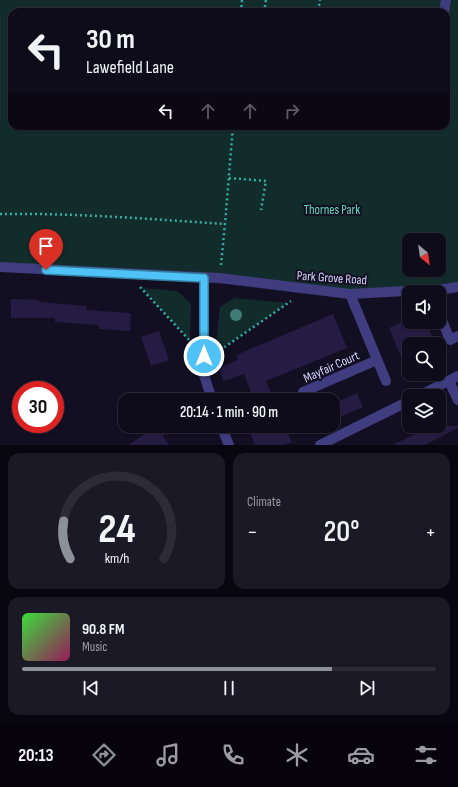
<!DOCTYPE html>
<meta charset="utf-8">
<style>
body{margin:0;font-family:"Sofia Sans Condensed",sans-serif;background:#1c1927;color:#f1f3f6;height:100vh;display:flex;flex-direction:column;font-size:15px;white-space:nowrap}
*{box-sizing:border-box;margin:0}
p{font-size:13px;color:#9b9ba2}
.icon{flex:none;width:22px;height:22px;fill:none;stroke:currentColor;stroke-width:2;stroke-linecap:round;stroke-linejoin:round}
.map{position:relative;height:445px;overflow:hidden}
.drawer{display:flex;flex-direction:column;gap:8px;padding:8px;background:#08060e;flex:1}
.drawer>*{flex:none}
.banner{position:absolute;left:8px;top:8px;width:442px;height:122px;border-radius:12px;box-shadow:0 1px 3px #0004,0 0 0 1px #2e2b39;background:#0e0b1a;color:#f1f3f6;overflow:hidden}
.needle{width:26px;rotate:151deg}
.tools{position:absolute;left:402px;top:233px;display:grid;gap:8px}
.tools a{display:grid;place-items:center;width:44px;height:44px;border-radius:8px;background:#0e0b1a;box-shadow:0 1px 3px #0004,0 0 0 1px #2e2b39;font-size:20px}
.speed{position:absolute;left:12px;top:381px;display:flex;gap:8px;font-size:20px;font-weight:700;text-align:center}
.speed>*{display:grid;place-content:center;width:52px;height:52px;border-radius:50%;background:#0e0b1a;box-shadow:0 1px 3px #0004,0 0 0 1px #2e2b39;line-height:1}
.speed .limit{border:6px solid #d22;background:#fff;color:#111}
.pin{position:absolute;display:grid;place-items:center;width:34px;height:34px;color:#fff;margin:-41px -17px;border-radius:50% 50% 50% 0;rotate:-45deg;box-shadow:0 0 4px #0007}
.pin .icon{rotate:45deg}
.me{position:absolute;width:44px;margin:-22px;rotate:0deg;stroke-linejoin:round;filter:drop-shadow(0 0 3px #0008)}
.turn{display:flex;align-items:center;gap:14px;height:84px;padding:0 12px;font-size:18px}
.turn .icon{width:52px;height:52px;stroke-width:2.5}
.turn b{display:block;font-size:28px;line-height:34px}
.lanes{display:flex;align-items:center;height:38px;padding:0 12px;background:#0003;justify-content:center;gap:20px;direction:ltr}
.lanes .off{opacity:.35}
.big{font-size:30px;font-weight:600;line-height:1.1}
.drawer .card{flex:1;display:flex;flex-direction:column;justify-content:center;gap:6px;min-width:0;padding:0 14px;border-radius:12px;background:#1c1927}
.drawer .dial{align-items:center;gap:0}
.dial svg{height:104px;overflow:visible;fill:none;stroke:#2e2b39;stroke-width:7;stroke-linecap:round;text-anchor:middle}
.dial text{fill:#f1f3f6;stroke:none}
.song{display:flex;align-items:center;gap:12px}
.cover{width:48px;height:48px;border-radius:6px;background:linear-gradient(135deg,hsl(120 70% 55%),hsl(330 70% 35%))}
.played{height:4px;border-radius:2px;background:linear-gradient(90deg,#8c9099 75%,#2e2b39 75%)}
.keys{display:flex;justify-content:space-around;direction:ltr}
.heat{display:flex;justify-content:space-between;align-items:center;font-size:22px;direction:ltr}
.drawer .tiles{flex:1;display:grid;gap:8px;grid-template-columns:1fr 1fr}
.card:last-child{grid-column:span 2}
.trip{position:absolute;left:118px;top:393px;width:222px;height:40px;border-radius:12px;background:#0e0b1a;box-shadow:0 1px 3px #0004,0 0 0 1px #2e2b39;font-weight:600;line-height:40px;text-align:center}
.dock{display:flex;height:64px;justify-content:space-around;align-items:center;background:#06040a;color:#9b9ba2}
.dock .icon{width:28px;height:28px}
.dock .on{color:#8c9099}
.dock b{font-size:18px;color:#f1f3f6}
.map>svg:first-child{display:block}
.green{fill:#122c2b;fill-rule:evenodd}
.building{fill:#241c42}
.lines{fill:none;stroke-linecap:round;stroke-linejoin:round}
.path{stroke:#35afa6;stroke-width:2.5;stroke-dasharray:2 3;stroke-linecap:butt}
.minor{stroke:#3f3d7f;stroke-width:10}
.tree{fill:#3f7e76}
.route-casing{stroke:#337fa1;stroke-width:10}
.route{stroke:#4fc3f7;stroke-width:7}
.labels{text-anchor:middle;stroke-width:4;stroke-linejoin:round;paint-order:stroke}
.park-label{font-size:13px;fill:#63d9ba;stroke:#120f22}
.street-label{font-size:13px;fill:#d7d3fd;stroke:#120f22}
</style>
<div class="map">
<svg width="458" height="445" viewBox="0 0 458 445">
<rect width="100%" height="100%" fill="#120f22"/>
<path class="green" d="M0,0h458v287l-108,7 -131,-16 -219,-11zM12,12h434v114h-434zM409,240h30v30h-30z
M141,288l36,3 14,13 -1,37z
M235,298l53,5 -73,50 5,-46z"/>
<path class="building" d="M11,299l28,1v2l48,4 -1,4 45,3 -1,18 -31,-2v-4l-44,-3v-4h-44z
M333,314l14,34 -81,33 8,19h-20l-10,-26 -20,7 -5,-13 19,-8 -2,-5z
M402,322h24l9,22h-26v32l-20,-48z
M159,331l10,29 -18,6 -10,-29z
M357,393l6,14 -30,13v-16z
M156,426h22l-15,10 6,9h-40z
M247,426h38l7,16 -8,3h-29z
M418,426h40v2l-33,17h-32l28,-14z"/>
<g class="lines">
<path class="path" d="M241,12l1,-12
M264,12l2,-12
M311,12l8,-7 1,-5
M229,178l37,3 -5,29
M0,214c75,-1 150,5 225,10
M221,265l4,-41 8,-98
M140,287l51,55
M216,353l75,-52"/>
<path class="minor" d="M444,12l2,-12
M0,267l219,11 131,16 56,-3h24l28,-4
M204,278v97l8,25
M350,294l36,87
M439,313l11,27 8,-4
M449,381l9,19
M419,396l39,-20
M307,400l-4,-8 74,-32
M221,426l8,19
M318,426v1
M320,445l89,-44"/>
</g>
<circle class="tree" cx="236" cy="315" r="6"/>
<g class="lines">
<g class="route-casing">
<path id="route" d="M46,270l158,8v78"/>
</g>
<use href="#route" class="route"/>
</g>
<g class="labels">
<g class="park-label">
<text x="332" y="214">Thornes Park</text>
</g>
<g class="street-label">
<text transform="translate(332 277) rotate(4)" y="5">Park Grove Road</text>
<text transform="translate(331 366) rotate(-24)" y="5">Mayfair Court</text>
</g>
</g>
</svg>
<div class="tools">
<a><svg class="needle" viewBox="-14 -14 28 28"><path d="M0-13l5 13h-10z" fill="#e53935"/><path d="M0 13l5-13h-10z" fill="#9b9ba2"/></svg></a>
<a><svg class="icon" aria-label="sound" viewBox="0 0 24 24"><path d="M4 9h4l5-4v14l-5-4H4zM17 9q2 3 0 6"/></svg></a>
<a><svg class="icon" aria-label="search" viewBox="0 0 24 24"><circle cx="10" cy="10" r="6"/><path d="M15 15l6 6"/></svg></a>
<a><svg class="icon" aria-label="layers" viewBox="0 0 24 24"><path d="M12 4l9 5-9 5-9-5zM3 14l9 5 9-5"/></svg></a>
</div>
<div class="speed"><div class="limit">30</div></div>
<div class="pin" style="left:46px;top:270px;background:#d93025"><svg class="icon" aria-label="arrive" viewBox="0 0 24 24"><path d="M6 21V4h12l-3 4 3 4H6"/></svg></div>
<svg class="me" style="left:204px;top:356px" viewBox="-20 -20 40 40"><circle r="17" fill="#4fc3f7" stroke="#fff" stroke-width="3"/><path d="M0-11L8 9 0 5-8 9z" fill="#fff"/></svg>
<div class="trip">20:14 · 1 min · 90 m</div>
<div class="banner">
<div class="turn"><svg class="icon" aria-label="left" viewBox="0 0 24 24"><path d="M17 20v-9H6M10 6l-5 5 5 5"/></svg><div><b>30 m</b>Lawefield Lane</div></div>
<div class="lanes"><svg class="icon" aria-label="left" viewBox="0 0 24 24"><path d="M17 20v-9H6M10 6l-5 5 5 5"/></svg><svg class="icon off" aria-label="ahead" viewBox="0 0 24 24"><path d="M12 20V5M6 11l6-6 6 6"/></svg><svg class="icon off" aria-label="ahead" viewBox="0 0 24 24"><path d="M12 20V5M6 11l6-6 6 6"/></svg><svg class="icon off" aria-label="right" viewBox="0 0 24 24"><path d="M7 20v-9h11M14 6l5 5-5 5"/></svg></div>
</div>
</div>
<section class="drawer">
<div class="tiles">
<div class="card dial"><svg viewBox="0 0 100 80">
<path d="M14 69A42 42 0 1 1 86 69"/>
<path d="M14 69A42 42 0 0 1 9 40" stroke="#8c9099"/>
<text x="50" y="56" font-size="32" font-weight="700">24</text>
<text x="50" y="72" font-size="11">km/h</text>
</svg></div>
<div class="card"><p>Climate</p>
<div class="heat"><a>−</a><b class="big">20°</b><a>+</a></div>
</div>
<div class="card">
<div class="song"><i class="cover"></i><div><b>90.8 FM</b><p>Music</p></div></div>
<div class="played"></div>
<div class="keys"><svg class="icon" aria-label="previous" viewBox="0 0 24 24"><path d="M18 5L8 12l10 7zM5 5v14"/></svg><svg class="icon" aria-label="pause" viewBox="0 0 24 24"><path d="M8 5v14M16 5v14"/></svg><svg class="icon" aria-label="next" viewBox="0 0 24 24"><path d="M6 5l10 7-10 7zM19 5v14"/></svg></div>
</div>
</div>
</section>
<nav class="dock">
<b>20:13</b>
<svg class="icon on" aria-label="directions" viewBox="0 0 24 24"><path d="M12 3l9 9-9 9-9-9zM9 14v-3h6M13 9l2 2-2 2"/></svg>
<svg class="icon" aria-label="music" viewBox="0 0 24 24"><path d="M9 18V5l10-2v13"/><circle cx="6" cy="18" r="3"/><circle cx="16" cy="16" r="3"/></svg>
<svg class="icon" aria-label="phone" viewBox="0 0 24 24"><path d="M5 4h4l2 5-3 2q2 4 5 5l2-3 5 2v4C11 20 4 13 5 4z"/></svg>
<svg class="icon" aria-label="climate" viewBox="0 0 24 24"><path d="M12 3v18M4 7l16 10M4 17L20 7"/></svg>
<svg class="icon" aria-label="car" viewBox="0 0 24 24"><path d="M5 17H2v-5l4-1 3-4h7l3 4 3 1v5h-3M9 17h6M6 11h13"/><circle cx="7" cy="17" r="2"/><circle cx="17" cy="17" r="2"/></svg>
<svg class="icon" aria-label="filters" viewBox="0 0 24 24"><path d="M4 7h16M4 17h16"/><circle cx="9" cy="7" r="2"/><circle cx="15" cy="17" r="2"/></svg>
</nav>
